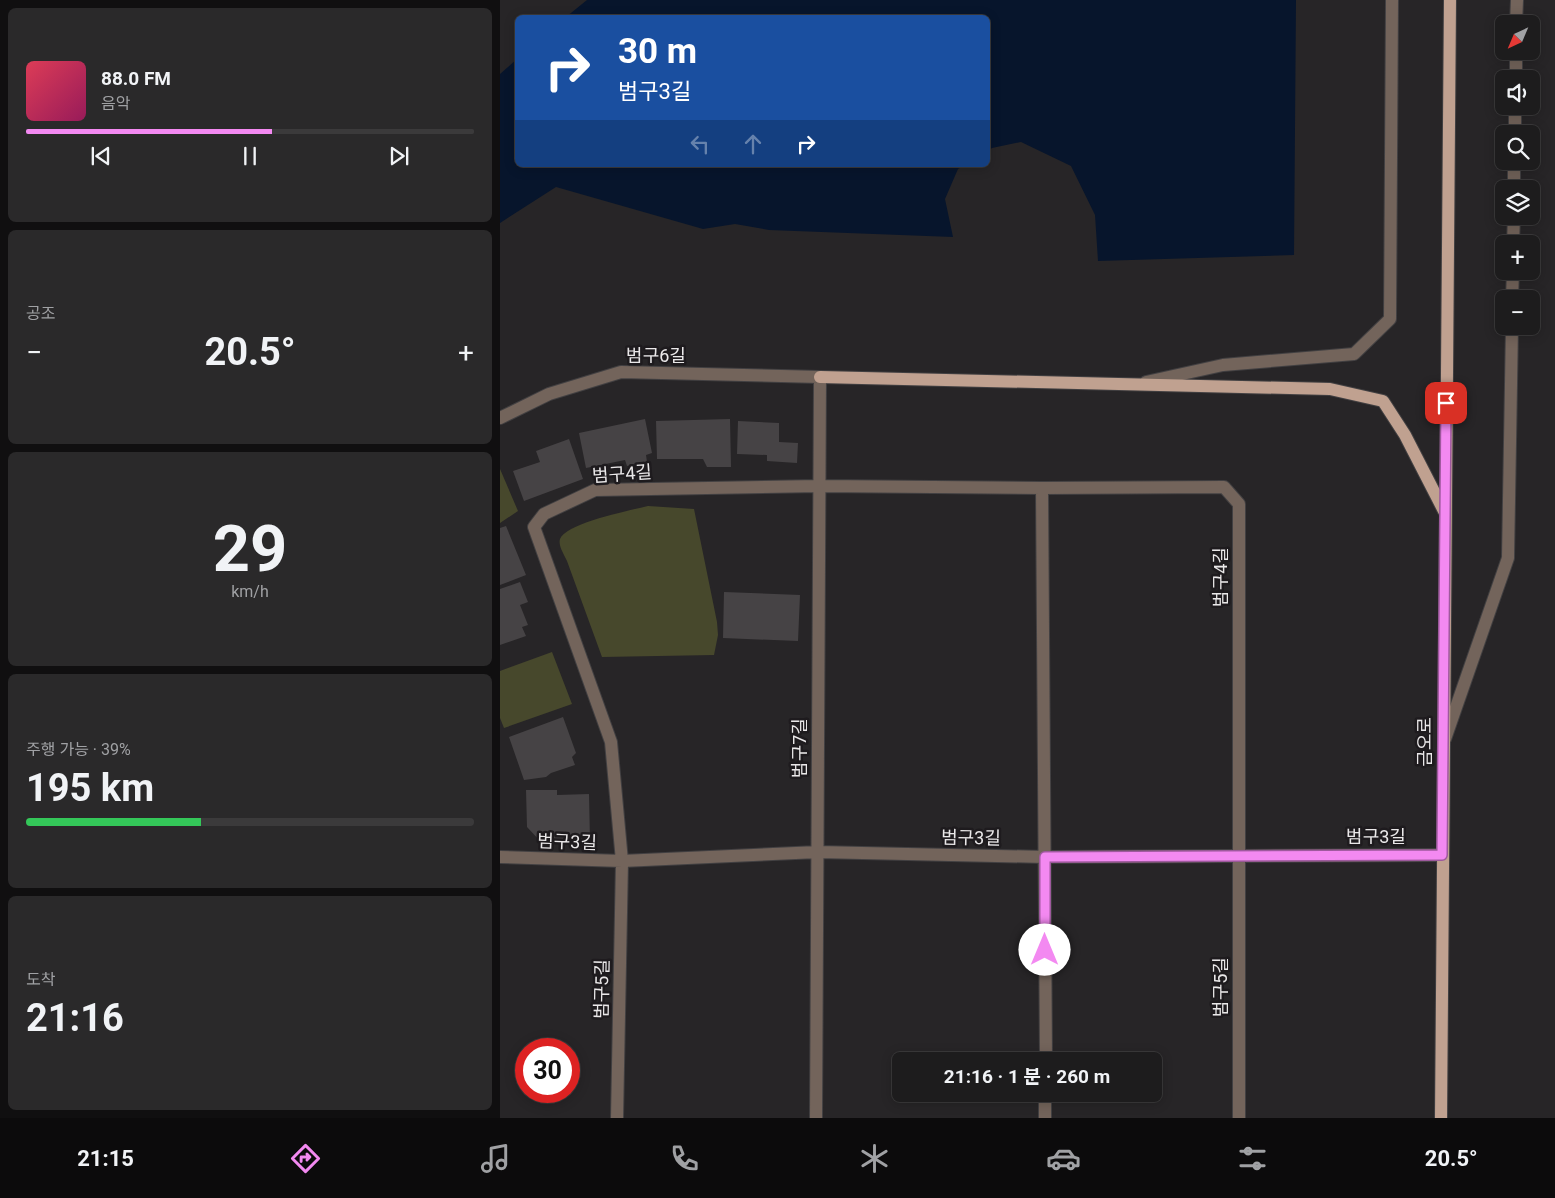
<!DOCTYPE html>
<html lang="ko">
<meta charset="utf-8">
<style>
body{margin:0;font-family:Roboto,"Noto Sans KR",sans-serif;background:#2a292a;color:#f1f3f6;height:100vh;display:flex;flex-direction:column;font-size:19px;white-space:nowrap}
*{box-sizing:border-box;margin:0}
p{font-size:16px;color:#a0a1a4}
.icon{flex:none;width:28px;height:28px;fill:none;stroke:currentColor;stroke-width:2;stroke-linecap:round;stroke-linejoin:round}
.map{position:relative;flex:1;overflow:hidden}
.side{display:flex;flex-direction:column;gap:8px;padding:8px;background:#100f10;width:500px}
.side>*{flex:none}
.top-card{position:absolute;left:15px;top:15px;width:475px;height:152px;border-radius:8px;box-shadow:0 2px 12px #0003,0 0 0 1px #3b3a3b;background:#1a4fa0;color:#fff;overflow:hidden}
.needle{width:32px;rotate:224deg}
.controls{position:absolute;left:995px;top:15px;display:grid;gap:10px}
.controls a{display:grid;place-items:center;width:45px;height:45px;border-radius:8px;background:#1d1c1d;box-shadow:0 2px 12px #0003,0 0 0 1px #3b3a3b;font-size:25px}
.speed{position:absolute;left:15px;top:1038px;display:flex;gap:10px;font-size:25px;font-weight:700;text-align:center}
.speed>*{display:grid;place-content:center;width:65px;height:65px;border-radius:50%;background:#1d1c1d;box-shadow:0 2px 12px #0003,0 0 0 1px #3b3a3b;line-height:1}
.speed .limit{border:8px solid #d22;background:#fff;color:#111}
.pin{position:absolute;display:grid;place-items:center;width:42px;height:42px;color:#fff;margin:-21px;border-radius:10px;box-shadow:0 2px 8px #0006}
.me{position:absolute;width:55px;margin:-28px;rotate:0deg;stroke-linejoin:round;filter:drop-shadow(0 0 4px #0008)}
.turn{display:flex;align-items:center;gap:18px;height:105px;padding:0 20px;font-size:22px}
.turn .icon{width:65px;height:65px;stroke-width:2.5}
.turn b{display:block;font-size:35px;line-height:42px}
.lanes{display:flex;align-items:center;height:48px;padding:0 20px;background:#0003;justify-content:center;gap:25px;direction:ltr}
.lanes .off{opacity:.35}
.big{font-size:38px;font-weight:700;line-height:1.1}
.side .tile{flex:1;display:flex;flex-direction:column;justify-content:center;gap:8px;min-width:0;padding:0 18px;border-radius:8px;background:#2a292a}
.side .dial{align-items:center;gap:0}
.dial b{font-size:65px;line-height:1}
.song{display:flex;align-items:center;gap:15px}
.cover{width:60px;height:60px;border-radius:8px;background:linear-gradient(135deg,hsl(350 70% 55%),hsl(330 70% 35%))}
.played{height:5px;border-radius:2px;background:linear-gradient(90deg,#f389f1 55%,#3b3a3b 55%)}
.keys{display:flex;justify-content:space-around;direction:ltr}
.heat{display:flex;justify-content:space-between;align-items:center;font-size:28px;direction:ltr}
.charge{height:8px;border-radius:4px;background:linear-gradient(90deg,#34c759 39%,#3b3a3b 0)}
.trip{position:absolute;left:392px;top:1052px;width:270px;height:50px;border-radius:8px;background:#1d1c1d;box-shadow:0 2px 12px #0003,0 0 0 1px #3b3a3b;font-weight:700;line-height:50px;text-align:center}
.dock{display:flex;height:80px;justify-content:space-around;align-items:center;background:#0c0b0c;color:#a0a1a4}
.dock .icon{width:35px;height:35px}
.dock .selected{color:#f389f1}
.dock b{font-size:22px;color:#f1f3f6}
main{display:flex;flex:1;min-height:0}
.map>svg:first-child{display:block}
.green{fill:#47482c}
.water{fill:#07152c}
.building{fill:#464345}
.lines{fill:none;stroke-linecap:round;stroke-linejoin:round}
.minor-casing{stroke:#424042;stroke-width:14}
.major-casing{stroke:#424042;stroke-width:14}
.minor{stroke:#73645b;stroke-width:12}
.major{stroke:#c0a190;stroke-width:12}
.route-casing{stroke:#9e599d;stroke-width:12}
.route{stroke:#f389f1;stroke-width:9}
.labels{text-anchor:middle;stroke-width:5;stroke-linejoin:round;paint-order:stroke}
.street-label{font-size:18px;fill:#eae8e9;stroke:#1e1b1e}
</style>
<main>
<section class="side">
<div class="tile">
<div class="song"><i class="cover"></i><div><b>88.0 FM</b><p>음악</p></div></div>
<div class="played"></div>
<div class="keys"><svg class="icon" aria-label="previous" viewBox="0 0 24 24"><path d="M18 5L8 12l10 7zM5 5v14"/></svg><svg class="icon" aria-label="pause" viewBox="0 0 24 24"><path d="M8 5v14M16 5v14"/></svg><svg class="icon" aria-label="next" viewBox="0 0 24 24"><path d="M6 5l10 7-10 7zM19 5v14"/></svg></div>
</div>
<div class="tile"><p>공조</p>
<div class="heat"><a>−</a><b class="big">20.5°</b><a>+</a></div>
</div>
<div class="tile dial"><b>29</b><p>km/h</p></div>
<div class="tile"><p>주행 가능 · 39%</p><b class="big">195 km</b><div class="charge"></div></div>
<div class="tile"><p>도착</p><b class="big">21:16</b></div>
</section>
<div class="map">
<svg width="1055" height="1118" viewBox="0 0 1055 1118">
<rect width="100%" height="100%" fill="#272527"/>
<path class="green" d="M0,469l18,42 -18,12z
M148,506l46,3 23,113 1,13 -4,20 -112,2 -35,-96c-3,-7 -9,-15 -7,-22 6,-16 72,-29 88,-33z
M52,652l20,52 -68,24 -4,-10v-47z"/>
<path class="water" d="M87,0h709l-2,255 -196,6 -3,-46 -24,-49 -50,-24 -29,6 -4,3v-133l-422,-1z
M17,59l1,106h447l-7,4 -13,30 8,38 -184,-7 -34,-6 -32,5 -147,-42 -56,36v-149z"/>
<path class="building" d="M145,419l7,34 -6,2 1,7 -20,4 -2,-6 -39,8 -7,-35z
M230,419l1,48h-24l-4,-8h-46l-1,-38z
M238,421l41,2v19l19,1 -1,20 -30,-2v-6l-30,-1z
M69,439l14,40 -59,22 -11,-30 27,-9 -4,-11z
M6,526l20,49 -26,10v-57z
M20,582l8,20 -8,3 8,20 -6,2 4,9 -26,9v-56z
M224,592l76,3 -2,46 -75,-3z
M63,717l13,36 -4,4 3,8 -24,8 -5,4 -22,3 -15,-43z
M26,790h31v5l32,-1 1,47 -49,1 -14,-15z"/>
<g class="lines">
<g class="minor-casing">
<path id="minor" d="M1016,24l1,-24
M1016,79v-28
M1015,134v-28
M1014,189v-28
M1013,244l1,-28
M1012,299l1,-28
M646,382l77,-17 131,-11 36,-35 2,-319
M0,418l49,-24 72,-22 199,5 -4,741
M542,488l4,573
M945,739l63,-181 4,-232
M0,857l122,4 196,-9 227,5 397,-2
M117,1118l5,-257 -11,-119 -77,-215 10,-13 51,-24 224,-4 223,2 182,-1 15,17v614
M545,1118v-24"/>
</g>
<g class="major-casing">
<path id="major" d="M320,377l510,12 53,12 22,34 39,76
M941,1118l9,-1118"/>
</g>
<use href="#minor" class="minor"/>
<use href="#major" class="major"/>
</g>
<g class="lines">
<g class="route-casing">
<path id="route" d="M545,950v-93l397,-2 4,-452"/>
</g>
<use href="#route" class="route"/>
</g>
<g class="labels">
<g class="street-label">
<text x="156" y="362">범구6길</text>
<text transform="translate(122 474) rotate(-4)" y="6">범구4길</text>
<text transform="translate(721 577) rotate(-90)" y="6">범구4길</text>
<text transform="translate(925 742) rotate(-90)" y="6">금오로</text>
<text transform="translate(300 748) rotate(-90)" y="6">범구7길</text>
<text x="876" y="843">범구3길</text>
<text transform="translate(471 838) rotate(1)" y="6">범구3길</text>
<text transform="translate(67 842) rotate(2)" y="6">범구3길</text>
<text transform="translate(721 987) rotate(-90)" y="6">범구5길</text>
<text transform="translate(102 989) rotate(-89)" y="6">범구5길</text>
</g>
</g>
</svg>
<div class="controls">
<a><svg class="needle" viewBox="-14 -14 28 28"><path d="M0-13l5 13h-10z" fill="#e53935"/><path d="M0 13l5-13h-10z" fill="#a0a1a4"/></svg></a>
<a><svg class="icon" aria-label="sound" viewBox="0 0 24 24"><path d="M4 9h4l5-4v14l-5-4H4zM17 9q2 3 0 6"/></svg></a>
<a><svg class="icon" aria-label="search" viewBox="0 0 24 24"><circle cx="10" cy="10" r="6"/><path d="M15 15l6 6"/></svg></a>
<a><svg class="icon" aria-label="layers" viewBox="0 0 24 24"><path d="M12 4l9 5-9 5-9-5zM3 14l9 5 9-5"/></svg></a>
<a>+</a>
<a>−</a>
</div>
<div class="speed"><div class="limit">30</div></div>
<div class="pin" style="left:946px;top:403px;background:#d93025"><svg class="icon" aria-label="arrive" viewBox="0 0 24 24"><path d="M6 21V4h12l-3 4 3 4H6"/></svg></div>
<svg class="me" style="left:545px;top:950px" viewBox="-20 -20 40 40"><circle r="19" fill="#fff"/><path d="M0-13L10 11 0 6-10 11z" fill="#f389f1"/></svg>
<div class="trip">21:16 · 1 분 · 260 m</div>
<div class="top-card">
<div class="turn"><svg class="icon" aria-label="right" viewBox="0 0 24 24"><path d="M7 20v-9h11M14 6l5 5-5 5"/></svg><div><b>30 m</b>범구3길</div></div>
<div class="lanes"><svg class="icon off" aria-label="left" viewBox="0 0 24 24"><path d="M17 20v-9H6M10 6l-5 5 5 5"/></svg><svg class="icon off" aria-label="ahead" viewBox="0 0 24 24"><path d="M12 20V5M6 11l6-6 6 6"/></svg><svg class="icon" aria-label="right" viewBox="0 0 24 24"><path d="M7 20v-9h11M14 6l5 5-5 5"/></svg></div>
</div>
</div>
</main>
<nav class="dock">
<b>21:15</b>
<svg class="icon selected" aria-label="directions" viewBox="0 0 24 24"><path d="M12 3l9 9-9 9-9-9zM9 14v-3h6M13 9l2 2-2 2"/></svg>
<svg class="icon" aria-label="music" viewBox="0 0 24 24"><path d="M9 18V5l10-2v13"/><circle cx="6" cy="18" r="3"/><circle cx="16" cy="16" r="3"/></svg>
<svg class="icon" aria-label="phone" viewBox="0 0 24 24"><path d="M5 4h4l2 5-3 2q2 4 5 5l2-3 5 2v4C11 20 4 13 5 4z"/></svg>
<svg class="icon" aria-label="climate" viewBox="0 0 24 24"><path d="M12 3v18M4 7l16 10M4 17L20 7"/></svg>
<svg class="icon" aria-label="car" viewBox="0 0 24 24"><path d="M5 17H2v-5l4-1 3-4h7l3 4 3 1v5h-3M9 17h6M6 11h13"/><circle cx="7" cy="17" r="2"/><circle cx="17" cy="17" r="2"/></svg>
<svg class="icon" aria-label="filters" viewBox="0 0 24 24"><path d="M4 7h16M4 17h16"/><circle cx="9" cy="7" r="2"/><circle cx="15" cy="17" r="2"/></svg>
<b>20.5°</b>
</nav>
